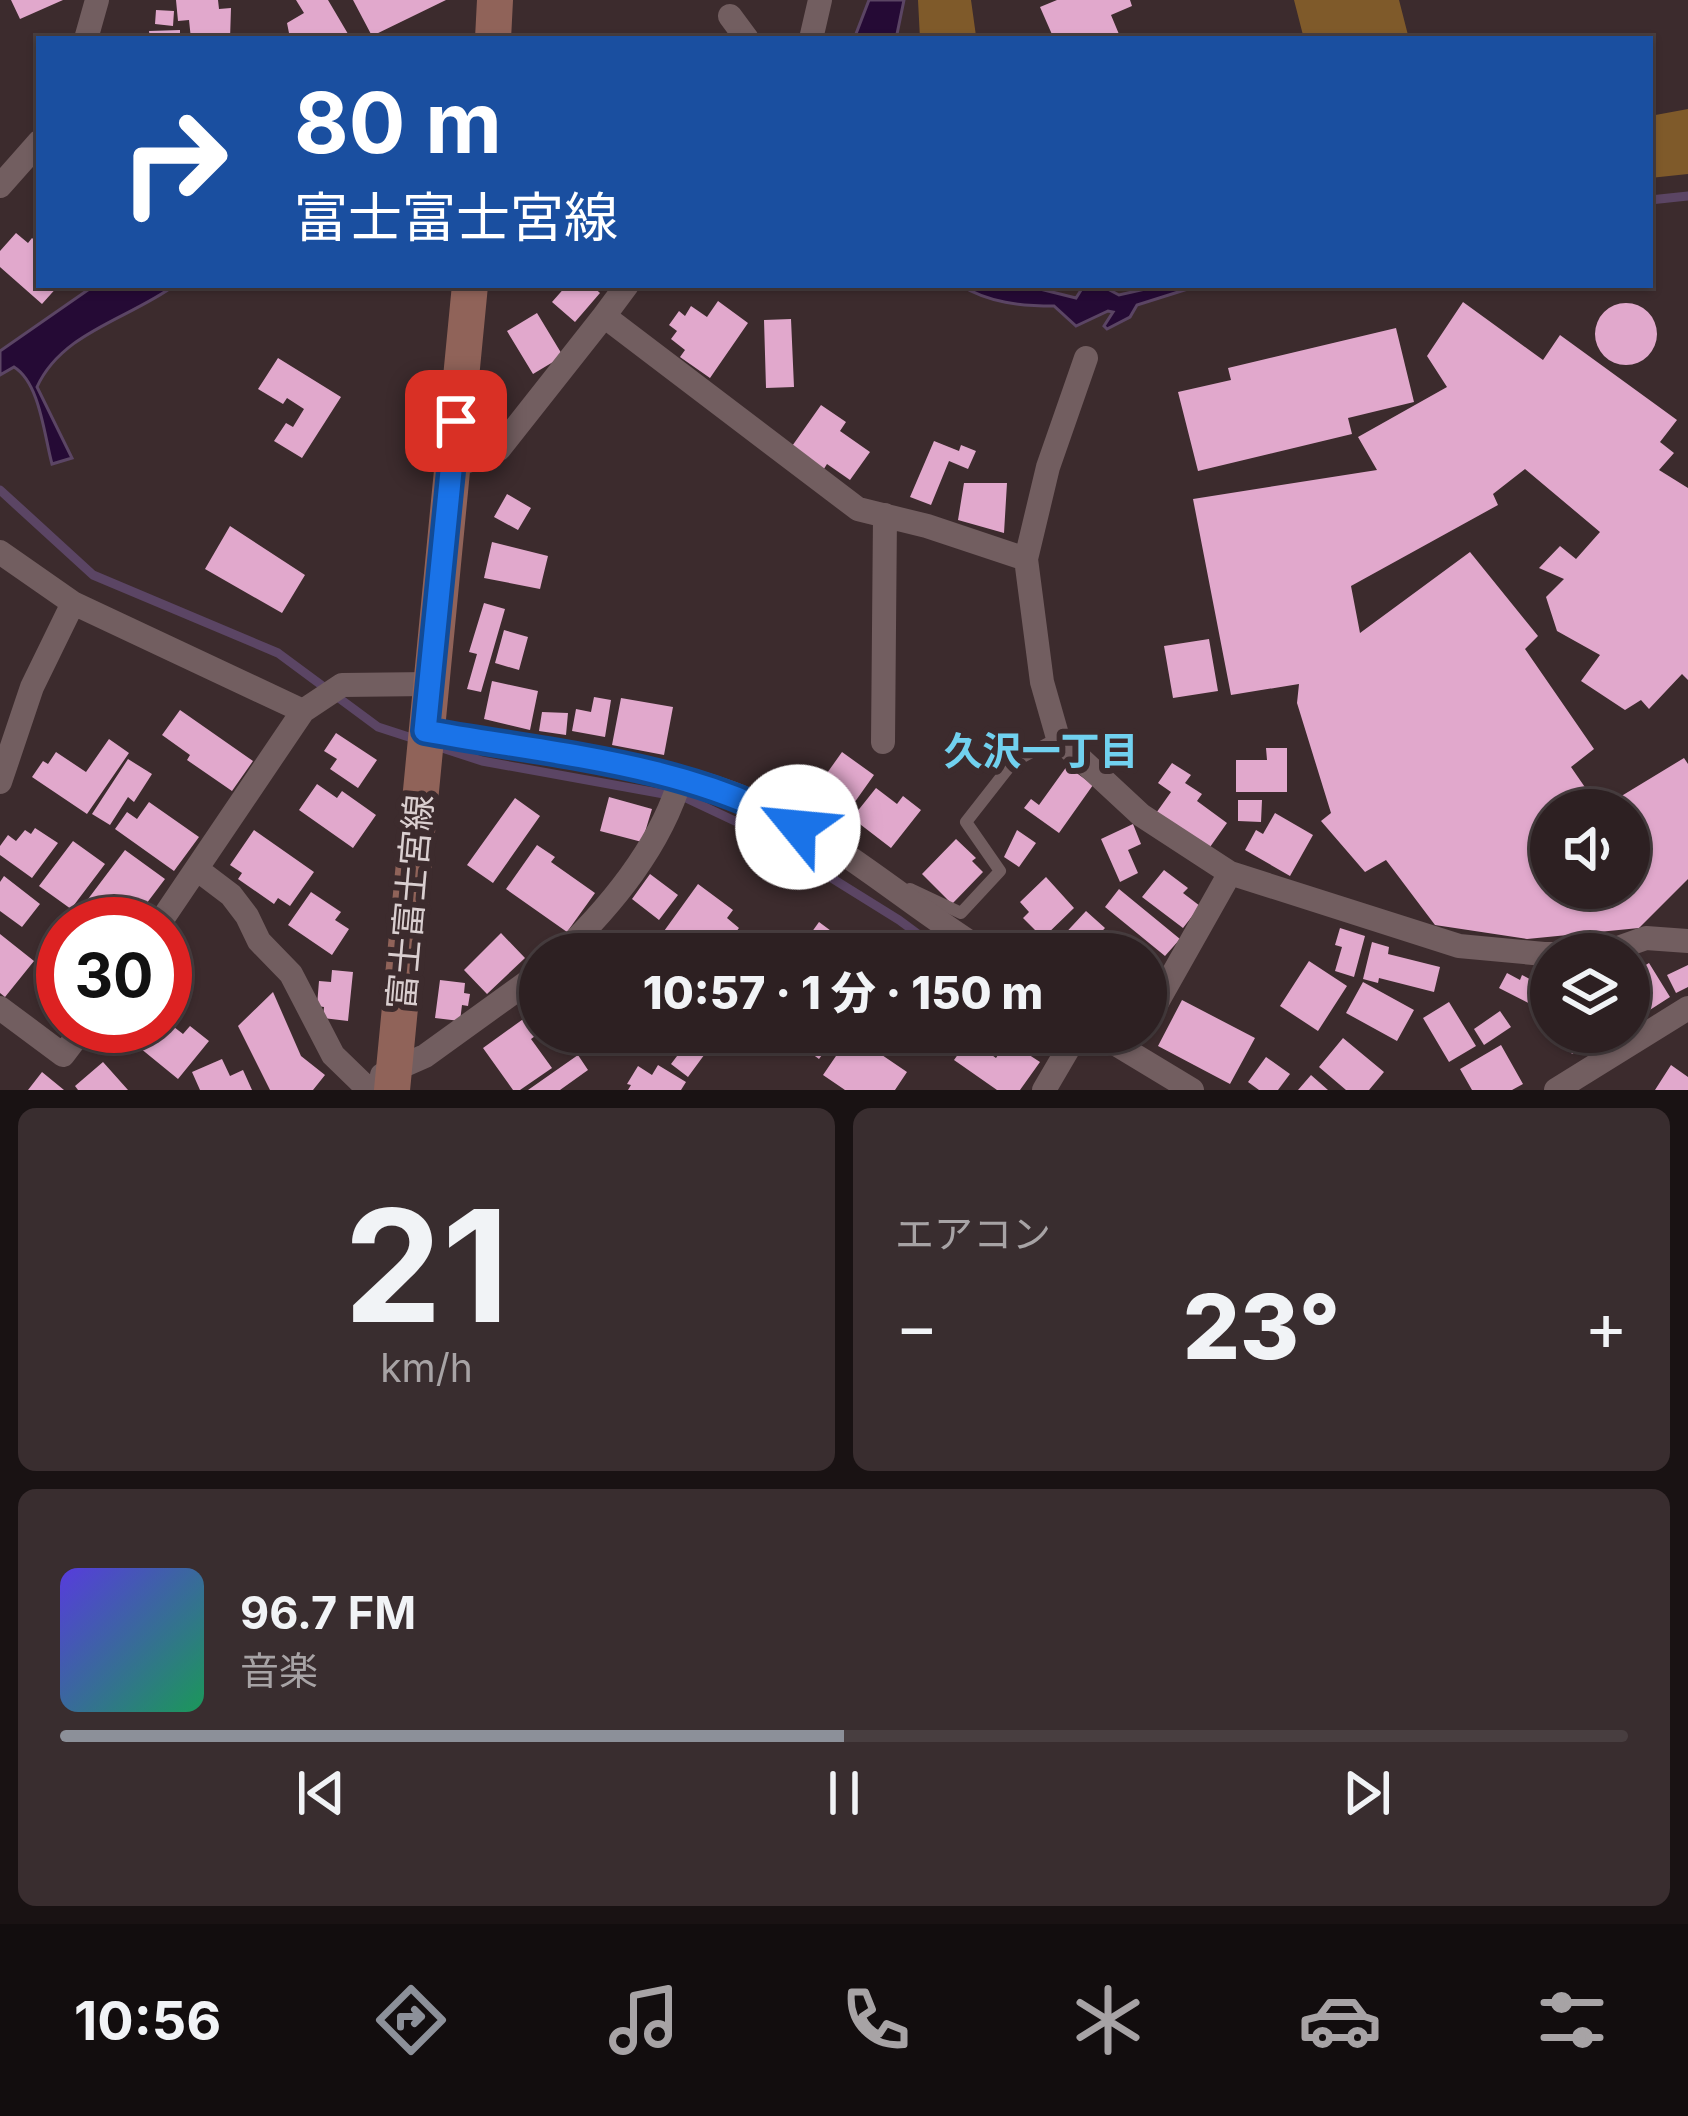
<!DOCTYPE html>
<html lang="ja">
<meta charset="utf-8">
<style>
body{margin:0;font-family:Inter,"Noto Sans JP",sans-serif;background:#392d2f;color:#f1f3f6;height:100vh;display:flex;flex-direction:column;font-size:45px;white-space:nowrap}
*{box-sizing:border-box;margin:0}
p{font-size:39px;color:#a7a3a5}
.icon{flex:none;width:66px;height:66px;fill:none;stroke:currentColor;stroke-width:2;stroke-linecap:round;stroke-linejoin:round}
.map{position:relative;height:1090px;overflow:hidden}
.details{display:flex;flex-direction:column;gap:18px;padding:18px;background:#191213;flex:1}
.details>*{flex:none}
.banner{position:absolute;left:36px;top:36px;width:1617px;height:252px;border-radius:0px;box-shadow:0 3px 9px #0004,0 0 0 3px #483e40;background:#1a4fa0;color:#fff;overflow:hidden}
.fabs{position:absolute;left:1530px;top:789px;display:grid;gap:24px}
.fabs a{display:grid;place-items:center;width:120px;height:120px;border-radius:50%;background:#2d2022;box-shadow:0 3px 9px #0004,0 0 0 3px #483e40;font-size:60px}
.speed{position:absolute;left:36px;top:897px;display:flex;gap:24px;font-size:60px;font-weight:700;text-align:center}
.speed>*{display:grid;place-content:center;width:156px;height:156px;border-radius:50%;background:#2d2022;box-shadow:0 3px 9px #0004,0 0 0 3px #483e40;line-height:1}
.speed .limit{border:18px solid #d22;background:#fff;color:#111}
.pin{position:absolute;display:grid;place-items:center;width:102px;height:102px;color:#fff;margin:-51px;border-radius:24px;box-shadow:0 6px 18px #0006}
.me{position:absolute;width:132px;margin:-66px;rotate:298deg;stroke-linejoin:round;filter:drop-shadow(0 0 9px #0008)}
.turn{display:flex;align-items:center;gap:42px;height:252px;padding:0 60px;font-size:54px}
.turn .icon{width:156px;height:156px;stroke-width:2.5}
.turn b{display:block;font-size:84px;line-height:102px}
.big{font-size:90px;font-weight:800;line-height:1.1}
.details .card{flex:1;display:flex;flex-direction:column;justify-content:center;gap:18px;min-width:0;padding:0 42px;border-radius:18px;background:#392d2f}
.details .dial{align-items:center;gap:0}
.dial b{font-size:156px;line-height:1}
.song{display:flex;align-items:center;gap:36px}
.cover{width:144px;height:144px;border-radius:18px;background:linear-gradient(135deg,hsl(250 70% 55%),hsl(150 70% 35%))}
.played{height:12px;border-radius:6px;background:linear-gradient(90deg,#8c9099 50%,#483e40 50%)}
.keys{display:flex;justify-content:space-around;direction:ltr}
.heat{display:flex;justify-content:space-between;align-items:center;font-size:66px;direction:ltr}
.details .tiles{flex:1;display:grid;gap:18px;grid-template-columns:1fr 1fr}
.card:last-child{grid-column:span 2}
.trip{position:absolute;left:519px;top:933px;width:648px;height:120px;border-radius:60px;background:#2d2022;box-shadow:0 3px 9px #0004,0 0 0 3px #483e40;font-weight:800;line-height:120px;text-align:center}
.dock{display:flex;height:192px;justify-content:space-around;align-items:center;background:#120d0e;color:#a7a3a5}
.dock .icon{width:84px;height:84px}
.dock .current{color:#8c9099}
.dock b{font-size:54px;color:#f1f3f6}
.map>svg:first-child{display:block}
.forest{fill:#7f5a2a}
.water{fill:#250a35;stroke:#5b4564;stroke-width:3}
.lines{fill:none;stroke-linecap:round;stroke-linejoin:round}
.stream{stroke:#5b4564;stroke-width:9}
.building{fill:#e1a8cc;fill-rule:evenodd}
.lane{stroke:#725e60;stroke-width:12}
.street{stroke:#725e60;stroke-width:24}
.secondary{stroke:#906359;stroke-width:36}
.route-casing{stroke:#114b97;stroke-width:30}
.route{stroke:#1a73e8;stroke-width:21}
.labels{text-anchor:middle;stroke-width:12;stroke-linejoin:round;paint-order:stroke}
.street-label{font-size:36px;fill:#dacfd0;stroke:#3c2b2d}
.neighbourhood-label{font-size:39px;font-weight:bold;fill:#71d1ef;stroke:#3c2b2d}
</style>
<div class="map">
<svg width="1688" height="1090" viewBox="0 0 1688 1090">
<rect width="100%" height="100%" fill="#3c2b2d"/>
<path class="forest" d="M918,0h53l5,36 -56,3z
M1294,0h105l10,39h-105z
M1688,109v65l-38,4v-62z"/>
<path class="water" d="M869,0h35l-8,39h-42z
M95,285h80c-46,34 -113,47 -138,102l35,71 -20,6c-8,-29 -12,-81 -38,-97l-14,8v-24z
M960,285h64l52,13 7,-11 19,-1 17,9 44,-10 31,2 -57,18 -7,12 -23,12 -3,-3 9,-14 -5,-1 -32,15 -22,-20c-33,0 -65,-3 -94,-21z"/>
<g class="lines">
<path class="stream" d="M1650,200l38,-4
M0,490l93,85 185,78 100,74 37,12
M436,746l46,15 204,37 70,33 143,89 46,34
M1050,1032l8,6"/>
</g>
<path class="building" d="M11,0h52l-43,19z
M176,0h42l1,9 12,-1 -1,31h-39l-2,-19 -11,1z
M296,0h32l23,39h-72l10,-6 -2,-10 17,-10z
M353,0h93l-74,36z
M1057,0h73l2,6 -21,9 10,24h-67l-14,-32z
M156,10l18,1 -1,15 -18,-2z
M180,30v9h-30l-1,-8z
M16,233l12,10 4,-5 7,6v41h20l-17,19 -42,-37v-16z
M567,285h24l9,8 -25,29 -23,-20z
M718,301l30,22 -38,55 -30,-21 5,-7 -14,-11 6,-8 -8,-6 10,-14 6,5 6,-10 16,11z
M1463,302l80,58 17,-25 117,85 -17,22 14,11 -15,17 29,18v192l-6,-6 -33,35 -8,-9 -16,10 -44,-29 19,-26 -43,-24 -11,-34 18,-18 -25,-11 21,-22 16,13 24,-27 -75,-63 -32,25 5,11 -147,81 9,47 110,-81 68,84 -13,13 69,100 -23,18 29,42 84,-51 4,6v115l-49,49 -112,11 -92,-14 -49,-65 -21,12 -44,-51 10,-8 -34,-110 2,-19 -68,11 -38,-196 184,-29 -19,-33 89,-50 -20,-31zM1551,810h78v78h-78z
M1595 334a31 31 0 1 1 62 0a31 31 0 1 1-62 0Z
M537,313l26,43 -30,18 -26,-43z
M791,319l3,68 -28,1 -2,-68z
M1396,328l18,74 -66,16 4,16 -154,37 -20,-79 53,-12 -3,-12z
M278,358l63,39 -39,61 -28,-17 12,-18 7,4 11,-18 -17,-11 -4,6 -25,-15z
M821,405l25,17 -6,9 30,21 -20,28 -23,-16 -5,8 -32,-23z
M934,441l25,10 2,-6 15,6 -8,18 -19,-8 -18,44 -21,-8z
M964,483h43l-3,50 -46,-13z
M507,494l24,14 -13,22 -24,-13z
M230,526l75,49 -23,38 -77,-44z
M492,542l56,14 -8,33 -56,-11z
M484,603l21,6 -24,83 -14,-3 10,-35 -8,-2z
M504,630l24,7 -9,33 -24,-7z
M1209,639l9,52 -45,7 -9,-52z
M492,681l46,10 -8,39 -46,-11z
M594,697l17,3 -6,37 -33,-6 4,-22 15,3z
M621,698l52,9 -9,48 -52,-10z
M180,710l73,51 -21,30 -45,-31 3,-5 -28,-20z
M542,712l26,1 -2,22 -27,-4z
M336,733l41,27 -19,28 -28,-19 7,-10 -13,-8z
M109,739l20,14 -42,61 -55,-37 11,-16 5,3 8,-12 30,20z
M1266,748h21v44h-51v-32h31z
M842,752l32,23 -27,38 -32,-23z
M128,759l24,15 -18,28 -6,-5 -18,28 -18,-11z
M1172,763l19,12 -6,8 17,11 -5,7 30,22 -17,24 -56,-31 17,-24 -13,-9z
M1067,766l26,19 -34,48 -35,-25 7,-9 8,6z
M317,784l20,14 5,-7 34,24 -23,33 -54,-38z
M876,788l21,16 6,-8 18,14 -30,38 -39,-30z
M609,797l43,12 -10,33 -42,-11z
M515,798l25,18 -47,67 -26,-18z
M1238,800h24l-1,22 -23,-1z
M149,802l50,35 -25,34 -59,-42 12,-17 10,7z
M1275,813l38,22 -23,41 -45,-26 11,-20 7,4z
M1133,824l8,20 -13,6 10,23 -18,9 -19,-43z
M35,828l23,15 -26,35 -32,-23v-9l8,-11 8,6 9,-11 6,4z
M254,830l60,42 -24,34 -12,-8 -4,6 -36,-25 4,-6 -12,-8z
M1017,830l19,13 -17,24 -15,-10z
M956,839l20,19 -4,3 11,11 -31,32 -30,-30z
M73,841l32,23 -34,45 -32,-23z
M537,845l18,12 -4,5 44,31 -28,39 -61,-43z
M125,850l40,29 -34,45h-35l-17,-13z
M1164,870l24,18 -5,5 17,13 -17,22 -41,-31z
M650,874l28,21 -19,25 -27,-21z
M4,876l36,28 -18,23 -22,-16v-29z
M1046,877l28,31 -31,30 -20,-20 6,-6 -9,-10z
M698,884l35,26 -6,8 12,10 -20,26h-53l-12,-9z
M1119,889l61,50 -15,17 -60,-49z
M311,892l30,20 -6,8 14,9 -17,26 -44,-30z
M1086,911l19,17 -24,26h-35z
M819,922l23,17 -11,15h-35z
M1340,928l25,8 -11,41 -19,-6 7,-24 -7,-2z
M501,933l24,25 -38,36 -23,-24z
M0,934l34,27 -29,36 -5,-4z
M1372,942l17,5 -1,7 52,13 -6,25 -55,-14 -1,5 -15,-4z
M1309,961l38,25 -29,45 -38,-25z
M1649,963l21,34 -28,18 -13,-22v-18z
M1688,965v22l-12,6 -9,-18z
M332,970l21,2 -5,49 -25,-3 1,-11 -7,-1 2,-25 12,1z
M1507,973l13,7 2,-5 19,10 2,-5 8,4v14l-7,13 -45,-23z
M440,980l25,3 -1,10 6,1 -2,12 -6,-1 -2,16 -25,-3z
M1363,982l51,28 -17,31 -51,-28z
M273,992l28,64 24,19 -12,15h-43l-32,-64z
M1182,1000l73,38 -25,46 -72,-38z
M1449,1002l27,44 -27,16 -26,-44z
M1500,1011l11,16 -27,18 -10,-16z
M526,1017l12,17 -7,5 21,29 -32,22h-7l-30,-42z
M165,1020l18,14 7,-8 19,15 -31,38 -60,-49 3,-4h44z
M651,1032h29l-18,23 -18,-15z
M782,1032h57l-20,27z
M1558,1032h49l-35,22z
M851,1034l56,38 -12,18h-50l-22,-15z
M693,1035l17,12 -22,30 -17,-13z
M1343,1038l41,34 -15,18h-23l-27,-23z
M969,1039l27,19 6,-9 9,6 6,-8 23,15 -20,28h-23l-43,-30z
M1501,1045l22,39 -11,6h-40l-12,-21z
M578,1055l10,15 -28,20h-32z
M1266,1057l24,17 -12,16h-19l-11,-8z
M222,1059l8,17 13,-6 9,20h-52l-8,-18z
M103,1062l25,28h-50l-3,-4z
M658,1065l28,17 -5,8h-53l3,-5 -4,-1 11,-18 14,9z
M1671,1065l17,12v13h-33z
M42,1072l22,18h-36z
M1311,1075l17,15h-30z"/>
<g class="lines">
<path class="lane" d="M910,889l51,24 39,-42 -34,-49 47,-60 45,-24"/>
<path class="street" d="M730,16l17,23
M86,39l11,-39
M811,39l9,-39
M0,186l39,-44
M627,285l-23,31 254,193 69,17 99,33 16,123 16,56 83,77 89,58 229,73 85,8h57l45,-16 42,3
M452,467l47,-18 105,-133
M0,552l73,51 230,108
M1026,559l22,-92 38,-109
M425,731c100,18 232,30 324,69 86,37 159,105 239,154
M883,742l2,-227
M0,782l32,-95 41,-84
M198,870l33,25 16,21 12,25 32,33 42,81 31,30
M159,924l144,-213 39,-26 88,-1
M561,954c51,-49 100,-108 120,-177
M0,1008l63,47 22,-29
M1146,1022l84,-149
M1096,1032l96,58
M382,1075l43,-19 115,-83
M1044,1090l34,-58
M1556,1090l132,-82"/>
<path class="secondary" d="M493,39l2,-39
M392,1090l78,-805"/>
</g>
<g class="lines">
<g class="route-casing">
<path id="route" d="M456,421l-31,310c126,23 260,32 373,96"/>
</g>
<use href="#route" class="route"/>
</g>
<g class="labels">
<g class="street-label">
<text transform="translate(410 902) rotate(-85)" y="13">富士富士宮線</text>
</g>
<g class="neighbourhood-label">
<text x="1041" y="765">久沢一丁目</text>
</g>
</g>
</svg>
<div class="fabs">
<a><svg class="icon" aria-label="sound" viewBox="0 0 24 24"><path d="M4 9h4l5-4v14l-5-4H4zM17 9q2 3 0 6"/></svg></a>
<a><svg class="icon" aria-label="layers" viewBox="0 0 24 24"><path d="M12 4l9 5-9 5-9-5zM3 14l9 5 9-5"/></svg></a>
</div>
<div class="speed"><div class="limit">30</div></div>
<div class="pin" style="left:456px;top:421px;background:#d93025"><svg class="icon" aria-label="arrive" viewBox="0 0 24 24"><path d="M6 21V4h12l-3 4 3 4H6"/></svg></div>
<svg class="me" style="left:798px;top:827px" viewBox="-20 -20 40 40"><circle r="19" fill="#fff"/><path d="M0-13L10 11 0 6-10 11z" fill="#1a73e8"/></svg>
<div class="trip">10:57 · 1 分 · 150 m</div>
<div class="banner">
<div class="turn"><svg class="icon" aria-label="right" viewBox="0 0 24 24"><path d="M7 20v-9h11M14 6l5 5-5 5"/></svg><div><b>80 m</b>富士富士宮線</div></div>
</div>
</div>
<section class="details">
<div class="tiles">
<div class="card dial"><b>21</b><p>km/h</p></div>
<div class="card"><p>エアコン</p>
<div class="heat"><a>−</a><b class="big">23°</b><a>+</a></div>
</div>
<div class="card">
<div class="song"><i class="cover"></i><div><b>96.7 FM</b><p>音楽</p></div></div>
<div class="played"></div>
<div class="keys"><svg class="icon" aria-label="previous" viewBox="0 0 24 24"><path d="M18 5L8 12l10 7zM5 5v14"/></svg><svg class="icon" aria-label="pause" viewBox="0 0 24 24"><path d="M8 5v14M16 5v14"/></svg><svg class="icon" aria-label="next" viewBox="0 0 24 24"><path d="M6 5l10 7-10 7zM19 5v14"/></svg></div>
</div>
</div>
</section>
<nav class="dock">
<b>10:56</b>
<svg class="icon current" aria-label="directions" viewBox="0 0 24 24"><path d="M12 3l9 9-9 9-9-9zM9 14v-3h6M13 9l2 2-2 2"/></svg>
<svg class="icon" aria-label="music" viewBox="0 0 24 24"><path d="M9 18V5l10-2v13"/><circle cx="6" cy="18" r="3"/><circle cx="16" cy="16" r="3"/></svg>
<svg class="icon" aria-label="phone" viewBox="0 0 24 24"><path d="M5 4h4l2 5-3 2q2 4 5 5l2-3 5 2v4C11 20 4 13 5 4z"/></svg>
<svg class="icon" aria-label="climate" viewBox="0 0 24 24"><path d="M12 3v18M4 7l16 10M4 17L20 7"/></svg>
<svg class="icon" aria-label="car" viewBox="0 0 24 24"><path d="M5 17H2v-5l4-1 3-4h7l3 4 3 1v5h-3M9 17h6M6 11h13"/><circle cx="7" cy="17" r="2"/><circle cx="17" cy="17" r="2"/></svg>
<svg class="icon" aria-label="filters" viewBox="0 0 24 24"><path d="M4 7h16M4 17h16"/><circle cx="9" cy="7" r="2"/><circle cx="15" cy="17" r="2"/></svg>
</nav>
